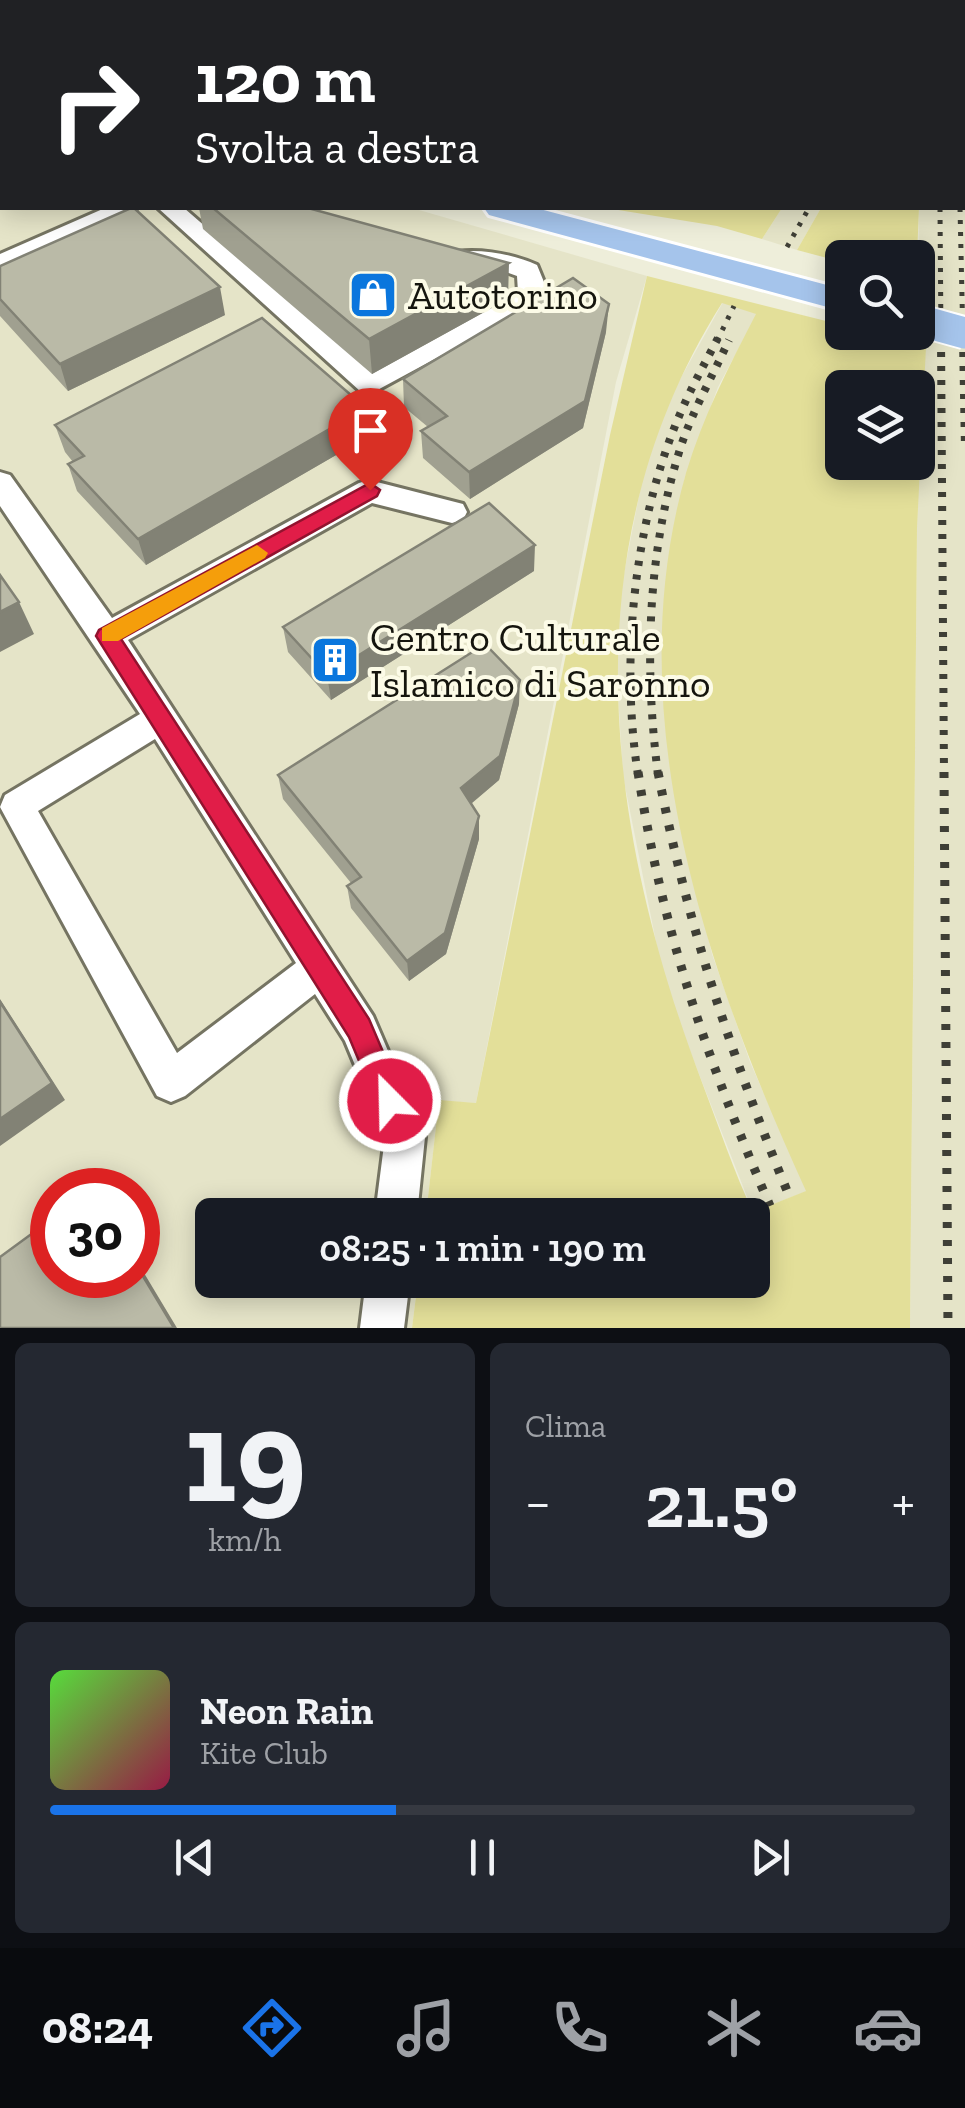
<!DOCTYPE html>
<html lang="it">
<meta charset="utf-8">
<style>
body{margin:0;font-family:"Zilla Slab",serif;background:#242831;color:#f1f3f6;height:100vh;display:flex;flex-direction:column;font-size:38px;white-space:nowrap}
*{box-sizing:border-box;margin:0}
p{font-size:32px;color:#9ea1a6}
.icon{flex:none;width:55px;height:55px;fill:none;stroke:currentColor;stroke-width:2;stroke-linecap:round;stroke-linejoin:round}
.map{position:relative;height:1328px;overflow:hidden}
.drawer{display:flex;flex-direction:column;gap:15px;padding:15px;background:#0d0f14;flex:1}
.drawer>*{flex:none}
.hud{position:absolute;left:0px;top:0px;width:965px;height:210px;box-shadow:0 5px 25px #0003;background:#202124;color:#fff;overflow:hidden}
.fabs{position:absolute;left:825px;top:240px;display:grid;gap:20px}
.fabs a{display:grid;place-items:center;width:110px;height:110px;border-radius:15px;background:#171b24;box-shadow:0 5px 25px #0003;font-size:50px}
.speed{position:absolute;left:30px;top:1168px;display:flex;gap:20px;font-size:50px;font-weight:700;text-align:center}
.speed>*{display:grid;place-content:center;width:130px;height:130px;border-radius:50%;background:#171b24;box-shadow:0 5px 25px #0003;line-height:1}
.speed .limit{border:15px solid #d22;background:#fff;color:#111}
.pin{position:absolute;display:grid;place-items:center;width:85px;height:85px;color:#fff;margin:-102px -42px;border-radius:50% 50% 50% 0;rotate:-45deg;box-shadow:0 0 10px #0007}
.pin .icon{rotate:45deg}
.me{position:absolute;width:110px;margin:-55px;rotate:337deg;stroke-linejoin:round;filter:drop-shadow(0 0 8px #0008)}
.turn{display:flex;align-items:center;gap:35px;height:210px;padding:0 30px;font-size:45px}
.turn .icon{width:130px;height:130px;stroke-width:2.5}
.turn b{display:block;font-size:70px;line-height:85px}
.big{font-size:75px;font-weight:600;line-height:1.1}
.drawer .card{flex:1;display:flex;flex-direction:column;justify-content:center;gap:15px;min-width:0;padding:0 35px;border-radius:15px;background:#242831}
.drawer .dial{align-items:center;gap:0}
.dial b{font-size:130px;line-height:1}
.song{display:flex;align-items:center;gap:30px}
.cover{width:120px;height:120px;border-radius:15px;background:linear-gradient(135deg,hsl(110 70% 55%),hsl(340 70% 35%))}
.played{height:10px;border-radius:5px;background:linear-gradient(90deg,#1a73e8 40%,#363941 40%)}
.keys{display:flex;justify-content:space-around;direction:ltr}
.heat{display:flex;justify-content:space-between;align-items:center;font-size:55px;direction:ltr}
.drawer .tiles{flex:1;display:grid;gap:15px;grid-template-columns:1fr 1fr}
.card:last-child{grid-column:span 2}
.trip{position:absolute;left:195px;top:1198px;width:575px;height:100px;border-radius:15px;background:#171b24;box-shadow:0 5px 25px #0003;font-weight:600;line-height:100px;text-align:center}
.tab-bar{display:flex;height:160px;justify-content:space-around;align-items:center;background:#090b0e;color:#9ea1a6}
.tab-bar .icon{width:70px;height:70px}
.tab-bar .current{color:#1a73e8}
.tab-bar b{font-size:45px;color:#f1f3f6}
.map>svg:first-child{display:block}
.built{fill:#e5e4c8;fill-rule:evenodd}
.green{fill:#e3df99;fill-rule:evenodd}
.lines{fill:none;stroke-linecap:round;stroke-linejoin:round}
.minor-casing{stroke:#757462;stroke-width:6}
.major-casing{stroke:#fff;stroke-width:6}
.minor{fill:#fff;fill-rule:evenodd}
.major{fill:#a5c4eb;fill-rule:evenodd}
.rail-far2{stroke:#3f3f36;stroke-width:5;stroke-dasharray:4 8;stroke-linecap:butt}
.rail-far1{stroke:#3f3f36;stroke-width:8;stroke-dasharray:5 9;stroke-linecap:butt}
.rail{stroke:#3f3f36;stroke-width:9;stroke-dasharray:6 12;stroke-linecap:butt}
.major-bridge-casing{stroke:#fff;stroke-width:35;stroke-linecap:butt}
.major-bridge{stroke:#a5c4eb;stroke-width:31}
.wall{fill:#a0a090}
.shaded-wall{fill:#828275}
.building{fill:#babaa7;stroke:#828275;stroke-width:2.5}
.route{fill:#e11d48;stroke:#92132f;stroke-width:2.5}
.slow{fill:#f59e0b}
.labels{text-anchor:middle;stroke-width:8;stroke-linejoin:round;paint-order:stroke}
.poi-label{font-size:40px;fill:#15150e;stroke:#fcfbe7;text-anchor:start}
</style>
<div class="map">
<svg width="965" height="1328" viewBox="0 0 965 1328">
<rect width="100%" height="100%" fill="#eeeeda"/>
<path class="built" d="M0,0h799l-797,2v56z
M924,0h41v1328h-55l7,-800 3,-138 9,-97 -11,-25 1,-60h43v-206z
M0,88l2,120h410l235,68 -31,106 -140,721 -37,-2 -13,114h-214v65h206l-6,48h-412zM52,1190h86v85h-86z
M782,208h39l-24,42 -35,-11z
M723,302l34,12 -39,73 -33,90 -14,67 -8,129 13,128 36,153 38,108 57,129 -54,21 -76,-194 -18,-61 -36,-181 -6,-99 3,-83 24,-124 29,-78z"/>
<path class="green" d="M606,208h176l-20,31 -45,-13z
M821,208h98l-2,49 -75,1v4l-45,-12z
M647,276l195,49v7l29,1 55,14 -9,181 -7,800h-498l6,-48h334v-65h-326l13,-115 37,3 134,-668zM722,303l34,11c-27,52 -53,102 -70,159 -69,242 20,499 120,718l-53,21c-19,-40 -34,-85 -50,-127 -98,-258 -135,-538 19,-782zM842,388h76v74h-76z"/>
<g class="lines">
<g class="minor-casing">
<path id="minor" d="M189,0h25l2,2h-25z
M105,208h32l-137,64v-18z
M158,208h26l188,163 146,-79 -1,-16 -16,-6 -56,-4 -4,-6 4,-6c29,-7 65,-1 92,11l9,22 -8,16 -168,91 -10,-3z
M0,472l10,3 102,143 247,-135 10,-3 94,24 4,8 -4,8 -11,3 -80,-20 -244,137 245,376 52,121 -8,78h-42l10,-78 -40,-96 -30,-47 -130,102 -14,6 -14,-6 -157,-289 5,-12 135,-81 -140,-208zM155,739l141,224 -119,90 -139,-242z
M366,1280h44l-6,48h-44z"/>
</g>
<g class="major-casing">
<path id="major" d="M0,62l2,1v18l-2,-1z
M484,208h52l306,81v22l-353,-96z"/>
</g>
<use href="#minor" class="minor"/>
<use href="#major" class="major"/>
<path class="rail-far2" d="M940,208l1,133
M960,208l3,133
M787,247l22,-39
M717,341l17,-35"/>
<path class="rail-far1" d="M941,338l3,437
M963,338l2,111
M638,775c-18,-116 -4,-254 42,-361 11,-26 25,-51 38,-76
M658,775c-14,-110 -11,-223 23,-329 12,-36 32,-71 48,-106"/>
<path class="rail" d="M638,772c24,159 69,287 132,434
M658,772c28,149 74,286 132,426
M944,772l4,556"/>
<g class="major-bridge-casing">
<path id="major-bridge" d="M918,320l47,13"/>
</g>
<use href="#major-bridge" class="major-bridge"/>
</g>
<path class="wall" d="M42,0h157l4,2h-157z
M633,0h139l-1,2h-135z
M199,208h109l200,91 -136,75 -169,-145z
M0,266l225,49 -157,76 -68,-75z
M606,332l-23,96 -113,71 -47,-41 -2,-27 7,-4 -24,-20 -1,-28z
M55,425l314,11 -223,129 -69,-74 -9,-27 5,-2 -8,-10z
M534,571l-203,129 -43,-48 -5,-25z
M519,704l-20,76 -28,24 8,12v23l-33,115 -37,27 -58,-73 -4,-22 4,-3 -68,-84 -5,-24z"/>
<path class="shaded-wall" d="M588,0h22v2h-26z
M751,0h21l-1,2h-24z
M2,158v32l-2,1v-32z
M509,263l-1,36 -136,75 -3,-35z
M220,287l5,28 -157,76 -8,-27z
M609,304l-3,28 -23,96 -113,71 -1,-27z
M366,408l3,28 -223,129 -8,-26z
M535,545l-1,26 -203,129 -4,-25z
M19,602l15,32 -34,18v-40z
M520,680l-1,24 -20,76 -38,32v-24z
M479,816v23l-33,115 -37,27 -2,-20z
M0,999l65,101 -65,46z
M138,1263l39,65h-3l-36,-60z"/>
<path class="building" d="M82,0h117l4,2h-118z
M519,0h69l-4,2h-60z
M704,0h47l-4,2h-38z
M131,208h3l86,79 -160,77 -60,-65v-33z
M213,208h95l201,55 -140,76z
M573,278l36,26 -24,97 -116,71 -48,-41 26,-15 -44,-37z
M262,318l104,90 -228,131 -70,-75 16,-8 -29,-31z
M489,503l46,42 -208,130 -44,-48z
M0,575l19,27 -19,10z
M485,644l35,36 -20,76 -39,32 18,28 -34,117 -38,28 -60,-75 14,-9 -83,-102z
M0,1002l52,81 -52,36z
M52,1219v56h86v-7l36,60h-174v-71z"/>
<path class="route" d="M370,483l10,7 -3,6 -256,143 248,380 35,82 -4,10 -10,4 -10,-4 -31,-74 -253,-401 3,-6z"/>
<path class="slow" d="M257,545l11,8 -3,5 -147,83h-16v-13z"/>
<defs>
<g id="shop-square" transform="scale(2.5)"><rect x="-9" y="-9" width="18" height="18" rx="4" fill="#0a76dd" stroke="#fcfbe7"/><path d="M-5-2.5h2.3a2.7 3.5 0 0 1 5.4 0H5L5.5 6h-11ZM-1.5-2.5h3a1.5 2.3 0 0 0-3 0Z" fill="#fff"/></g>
<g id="building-square" transform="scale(2.5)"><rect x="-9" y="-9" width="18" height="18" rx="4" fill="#0a76dd" stroke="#fcfbe7"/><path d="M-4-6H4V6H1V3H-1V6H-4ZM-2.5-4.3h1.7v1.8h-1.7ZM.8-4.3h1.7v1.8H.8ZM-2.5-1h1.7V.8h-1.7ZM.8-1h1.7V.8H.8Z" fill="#fff"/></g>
</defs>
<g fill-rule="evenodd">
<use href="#shop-square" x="373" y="295"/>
<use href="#building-square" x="335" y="660"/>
</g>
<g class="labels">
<g class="poi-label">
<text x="408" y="309">Autotorino</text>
<text x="370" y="651">Centro Culturale<tspan x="370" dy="46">Islamico di Saronno</tspan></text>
</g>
</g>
</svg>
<div class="fabs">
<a><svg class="icon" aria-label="search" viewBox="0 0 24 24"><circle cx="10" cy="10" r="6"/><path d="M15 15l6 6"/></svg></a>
<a><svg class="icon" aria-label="layers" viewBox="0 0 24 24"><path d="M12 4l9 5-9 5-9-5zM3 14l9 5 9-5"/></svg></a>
</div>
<div class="speed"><div class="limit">30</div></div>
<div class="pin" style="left:370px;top:490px;background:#d93025"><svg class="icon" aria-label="arrive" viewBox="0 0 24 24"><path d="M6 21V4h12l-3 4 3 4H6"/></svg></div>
<svg class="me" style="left:390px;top:1101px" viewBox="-20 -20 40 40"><circle r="17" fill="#e11d48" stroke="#fff" stroke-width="3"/><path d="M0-11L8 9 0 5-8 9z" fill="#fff"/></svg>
<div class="trip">08:25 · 1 min · 190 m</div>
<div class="hud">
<div class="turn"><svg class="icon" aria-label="right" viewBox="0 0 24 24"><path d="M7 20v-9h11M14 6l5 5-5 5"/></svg><div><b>120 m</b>Svolta a destra</div></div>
</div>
</div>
<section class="drawer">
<div class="tiles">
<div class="card dial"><b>19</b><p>km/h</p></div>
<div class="card"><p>Clima</p>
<div class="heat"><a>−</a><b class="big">21.5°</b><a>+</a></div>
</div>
<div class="card">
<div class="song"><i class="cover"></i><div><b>Neon Rain</b><p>Kite Club</p></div></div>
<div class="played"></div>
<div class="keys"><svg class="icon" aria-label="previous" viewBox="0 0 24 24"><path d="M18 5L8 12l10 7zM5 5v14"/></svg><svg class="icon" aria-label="pause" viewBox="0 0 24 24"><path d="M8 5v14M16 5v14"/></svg><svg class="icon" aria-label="next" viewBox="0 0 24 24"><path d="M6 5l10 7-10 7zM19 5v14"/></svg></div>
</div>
</div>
</section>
<nav class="tab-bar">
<b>08:24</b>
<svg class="icon current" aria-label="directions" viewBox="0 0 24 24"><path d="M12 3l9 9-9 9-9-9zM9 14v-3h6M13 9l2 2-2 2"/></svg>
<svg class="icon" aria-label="music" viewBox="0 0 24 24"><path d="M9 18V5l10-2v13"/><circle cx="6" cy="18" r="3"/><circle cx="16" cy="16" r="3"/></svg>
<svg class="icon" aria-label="phone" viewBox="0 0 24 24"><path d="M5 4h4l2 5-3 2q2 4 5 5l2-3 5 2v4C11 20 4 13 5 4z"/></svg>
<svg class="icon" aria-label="climate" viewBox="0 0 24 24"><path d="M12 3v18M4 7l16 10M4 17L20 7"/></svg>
<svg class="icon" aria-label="car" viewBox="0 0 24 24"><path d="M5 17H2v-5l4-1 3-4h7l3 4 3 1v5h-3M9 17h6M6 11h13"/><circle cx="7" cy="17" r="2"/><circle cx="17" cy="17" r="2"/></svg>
</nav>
